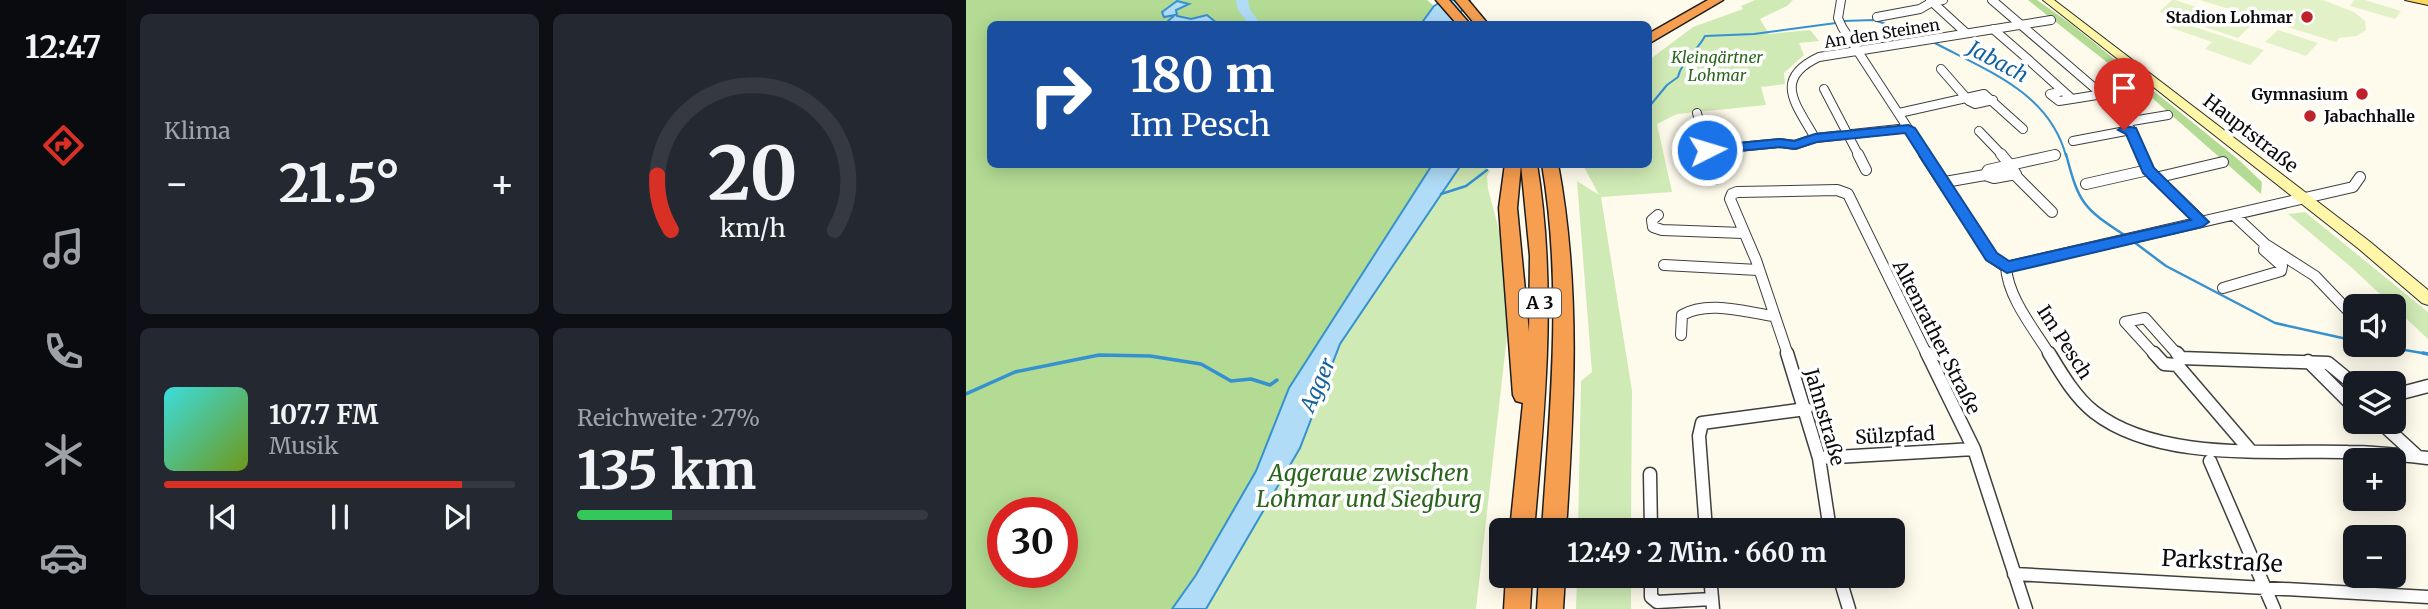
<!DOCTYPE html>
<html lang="de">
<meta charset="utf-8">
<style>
body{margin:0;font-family:Merriweather,serif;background:#242831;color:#f1f3f6;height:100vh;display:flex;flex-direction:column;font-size:26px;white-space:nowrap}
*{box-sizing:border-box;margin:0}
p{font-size:23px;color:#9ea1a6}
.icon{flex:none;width:38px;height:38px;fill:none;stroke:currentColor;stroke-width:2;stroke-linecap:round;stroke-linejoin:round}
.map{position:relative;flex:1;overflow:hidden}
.sheet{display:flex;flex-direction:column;gap:14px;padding:14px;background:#0d0f14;width:840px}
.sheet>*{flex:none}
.banner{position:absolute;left:21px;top:21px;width:665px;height:147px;border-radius:10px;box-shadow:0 4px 18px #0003;background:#1a4fa0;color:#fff;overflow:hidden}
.buttons{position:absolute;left:1377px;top:294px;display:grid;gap:14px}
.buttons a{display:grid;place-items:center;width:63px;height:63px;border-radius:10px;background:#171b24;box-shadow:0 4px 18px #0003;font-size:35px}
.speed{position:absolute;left:21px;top:497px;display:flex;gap:14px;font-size:35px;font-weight:700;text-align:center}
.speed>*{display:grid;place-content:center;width:91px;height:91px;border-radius:50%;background:#171b24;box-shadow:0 4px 18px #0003;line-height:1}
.speed .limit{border:10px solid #d22;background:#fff;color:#111}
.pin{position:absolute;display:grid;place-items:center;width:60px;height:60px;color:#fff;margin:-72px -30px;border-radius:50% 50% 50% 0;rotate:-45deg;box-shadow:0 0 7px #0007}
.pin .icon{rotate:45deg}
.me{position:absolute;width:77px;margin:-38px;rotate:85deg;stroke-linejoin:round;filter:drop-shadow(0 0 5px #0008)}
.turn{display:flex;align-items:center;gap:24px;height:147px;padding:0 28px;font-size:32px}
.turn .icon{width:91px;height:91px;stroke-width:2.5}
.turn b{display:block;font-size:49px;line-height:60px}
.big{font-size:52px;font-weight:700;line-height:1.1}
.sheet .widget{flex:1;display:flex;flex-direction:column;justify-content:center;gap:10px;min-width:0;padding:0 24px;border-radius:10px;background:#242831}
.sheet .dial{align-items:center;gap:0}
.dial svg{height:182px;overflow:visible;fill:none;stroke:#363941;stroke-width:7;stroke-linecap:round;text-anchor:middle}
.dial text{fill:#f1f3f6;stroke:none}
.song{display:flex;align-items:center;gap:21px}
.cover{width:84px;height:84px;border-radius:10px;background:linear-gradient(135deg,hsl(180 70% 55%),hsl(80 70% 35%))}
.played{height:7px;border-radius:4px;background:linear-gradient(90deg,#d93025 85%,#363941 85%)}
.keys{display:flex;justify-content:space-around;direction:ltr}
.heat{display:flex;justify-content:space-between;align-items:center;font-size:38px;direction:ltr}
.charge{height:10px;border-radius:5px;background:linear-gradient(90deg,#34c759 27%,#363941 0)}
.sheet .tiles{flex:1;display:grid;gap:14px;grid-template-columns:repeat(2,1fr)}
.trip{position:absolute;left:523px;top:518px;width:416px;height:70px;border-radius:10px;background:#171b24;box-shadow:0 4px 18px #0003;font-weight:700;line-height:70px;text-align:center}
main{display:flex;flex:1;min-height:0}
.tab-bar{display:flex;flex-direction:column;width:126px;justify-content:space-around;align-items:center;background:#090b0e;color:#9ea1a6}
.tab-bar .icon{width:49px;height:49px}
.tab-bar .active{color:#d93025}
.tab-bar b{font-size:32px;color:#f1f3f6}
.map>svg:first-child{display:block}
.green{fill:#d0eab5}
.forest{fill:#b3db94;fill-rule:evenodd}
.pitch{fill:#e2f1c7}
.water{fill:#b0dcf7;stroke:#3591d0;stroke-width:2}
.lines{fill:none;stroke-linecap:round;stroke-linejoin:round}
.stream-far2{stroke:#3591d0;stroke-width:2}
.stream-far1{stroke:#3591d0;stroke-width:2.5}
.stream{stroke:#3591d0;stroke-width:3.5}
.river{fill:#b0dcf7;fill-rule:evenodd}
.street-far2-casing{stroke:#3f3f3f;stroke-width:10}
.street-far1-casing{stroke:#3f3f3f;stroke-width:12}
.street-casing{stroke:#3f3f3f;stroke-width:15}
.secondary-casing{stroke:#2e2e2e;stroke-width:2}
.primary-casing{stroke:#1d1d1d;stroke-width:2}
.highway-casing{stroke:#1d1d1d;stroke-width:3}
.street-far2{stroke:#fff;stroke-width:8}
.street-far1{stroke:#fff;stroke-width:10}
.street{stroke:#fff;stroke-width:12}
.secondary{fill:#fff6a7;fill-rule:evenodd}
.primary{fill:#fbd75f;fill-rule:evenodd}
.highway{fill:#f79f51;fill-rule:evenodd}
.route{fill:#1a73e8;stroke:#114b97;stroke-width:2}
.poi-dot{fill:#bf2228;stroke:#fff;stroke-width:2.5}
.labels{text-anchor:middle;stroke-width:7;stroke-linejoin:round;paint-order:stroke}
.far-poi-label{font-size:16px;font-weight:bold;fill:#0c0c0c;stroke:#fff;text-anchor:end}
.far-street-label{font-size:16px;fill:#0c0c0c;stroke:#fff}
.far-park-label{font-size:16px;font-style:italic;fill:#2a651c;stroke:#fff}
.shield{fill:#fff;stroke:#555;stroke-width:2}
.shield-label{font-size:18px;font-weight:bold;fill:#0c0c0c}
.street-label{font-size:19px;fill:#0c0c0c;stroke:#fff}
.water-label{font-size:21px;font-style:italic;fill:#1362a0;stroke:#fff}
.near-park-label{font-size:23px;font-style:italic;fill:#2a651c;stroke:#fff}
.near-street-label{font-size:23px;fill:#0c0c0c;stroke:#fff}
</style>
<main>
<nav class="tab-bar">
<b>12:47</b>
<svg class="icon active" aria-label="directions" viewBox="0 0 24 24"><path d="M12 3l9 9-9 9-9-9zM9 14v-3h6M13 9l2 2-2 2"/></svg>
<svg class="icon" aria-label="music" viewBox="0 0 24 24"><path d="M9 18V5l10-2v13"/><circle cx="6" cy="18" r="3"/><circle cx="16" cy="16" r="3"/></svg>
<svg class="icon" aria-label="phone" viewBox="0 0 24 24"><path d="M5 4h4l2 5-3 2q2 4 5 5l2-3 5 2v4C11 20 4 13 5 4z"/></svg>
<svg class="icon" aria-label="climate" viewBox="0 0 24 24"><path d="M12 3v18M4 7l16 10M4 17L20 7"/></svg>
<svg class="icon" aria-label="car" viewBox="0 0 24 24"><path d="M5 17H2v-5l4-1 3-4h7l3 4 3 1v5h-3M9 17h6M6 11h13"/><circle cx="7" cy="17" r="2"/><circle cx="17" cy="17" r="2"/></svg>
</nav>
<section class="sheet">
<div class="tiles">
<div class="widget"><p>Klima</p>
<div class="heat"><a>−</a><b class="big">21.5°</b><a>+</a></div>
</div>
<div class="widget dial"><svg viewBox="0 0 100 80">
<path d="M14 69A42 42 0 1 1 86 69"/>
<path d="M14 69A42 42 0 0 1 8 45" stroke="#d93025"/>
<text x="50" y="56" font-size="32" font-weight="700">20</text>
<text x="50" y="72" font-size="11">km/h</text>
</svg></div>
<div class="widget">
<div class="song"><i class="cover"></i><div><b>107.7 FM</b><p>Musik</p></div></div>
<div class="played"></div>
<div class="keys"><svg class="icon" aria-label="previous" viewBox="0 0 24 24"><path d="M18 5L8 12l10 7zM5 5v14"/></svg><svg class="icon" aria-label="pause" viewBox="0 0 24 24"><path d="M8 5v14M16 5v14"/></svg><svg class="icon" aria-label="next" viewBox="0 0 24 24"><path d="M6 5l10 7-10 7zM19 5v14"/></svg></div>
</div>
<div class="widget"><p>Reichweite · 27%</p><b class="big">135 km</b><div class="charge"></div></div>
</div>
</section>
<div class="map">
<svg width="1462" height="609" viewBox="0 0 1462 609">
<rect width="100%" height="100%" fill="#fffbec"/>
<path class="green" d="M789,0h38l-6,6 -27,13 9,15 41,-4 9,11 -20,2 5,12 -20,18 1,11 -24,3 5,18 -89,9 -20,10 15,68 -71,5 31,194 -1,139h-53l3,-149 11,-9 -15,-191 22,14 -16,-30 65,-1 1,-104 44,-33 50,-18 -2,-3z
M423,165h94l7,6 -3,5 1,13 14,52 6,86 -32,282h-333z
M1339,212l123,100v27l-77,-72 -63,-53z
M611,576h54v33h-55z"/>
<path class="forest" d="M0,0h461l7,6 -13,18h-203l-11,-9 -16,4 -11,-3 -11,5 4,3h-183v140l442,1 -143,223 -33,83 -60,104 -24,34h-206zM37,513h59v59h-59z
M1062,0h9l34,24 168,136 23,22 -1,12 -110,-97z"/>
<path class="pitch" d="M1206,0h3l76,25 -13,13 -79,-26z
M1234,0h123l31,12 11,9 1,9 -9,6 -18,2 -3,4z
M1388,0h11l36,11 -6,8 -45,-13z
M1211,21l87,29 -14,15 -45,-16 7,-7 -43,-15z
M1312,30l40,13 -12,13 -41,-14z"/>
<path class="water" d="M478,0h26l-18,24h-31l13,-18z
M211,1l12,3 -13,6 1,6 14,3 16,-4 11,9h-45l-5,-3 7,-6 -11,2 -2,-5z
M466,165h29l-121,179 -40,104 -94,161h-34l24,-34 60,-104 33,-83z"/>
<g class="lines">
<path class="stream-far2" d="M877,21l31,-1 50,17
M967,42c54,29 116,50 133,114
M682,108l19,-23 11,-8c3,-15 20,-27 27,-41l49,-2 82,-11"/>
<path class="stream-far1" d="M1100,154c13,50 17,54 60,82
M475,194l25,-8 21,-16
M1168,242l32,24 109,57 81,18
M1410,345l52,9"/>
<path class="stream" d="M1457,353l5,1
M0,394l49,-22 84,-17 51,1 51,8 30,17 20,-2 19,6 7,-5"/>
<path class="river" d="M270,0h12l2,10 11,14h-12l-11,-14z"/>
<g class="street-far2-casing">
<path id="street-far2" d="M875,0l-3,18 4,9 84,129
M964,0l36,33
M1026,0l120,103 19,27 11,26
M911,17l43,-8 12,-7 11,-2
M1027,29l37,32
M1066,63l40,36 31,-5
M975,69l28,32 6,3 18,-4
M858,89l35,67
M1097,91l-13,3 9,7 13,-2
M731,113l12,43
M933,113l85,-19 39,35
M1160,122l42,-7
M1013,131l24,25
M849,138c-19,-34 -43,-59 4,-81l232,-37
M1107,141l58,-11
M741,150l73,-7 15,2 20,-7 93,-10
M1084,156l5,-1"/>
</g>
<g class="street-far1-casing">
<path id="street-far1" d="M743,154l7,25
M892,154l8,16
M958,154l67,103 15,10
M1035,154l9,11
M1175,154l7,16 54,52
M1044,165l6,9 -22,4 -9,-3 3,-5z
M1044,165l45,-10
M1048,174l38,38
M1189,178l68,-16
M979,182l40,-7
M1120,184l62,-14
M692,215l-6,5 1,7 9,3 81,3
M1299,244l50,32 41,43
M698,265l94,5
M1040,267c2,31 28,62 44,88
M1040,267l347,-80 7,-10
M1257,288l58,-17 1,-5 -18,-16 1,-6 -30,-28
M715,335l1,-20c26,-15 63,-3 91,1
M822,355l-32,-95 -26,-61 2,-5 5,-2 100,-2 11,4 79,161
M1189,355l-30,-33 20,-4 33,37"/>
</g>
<g class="street-casing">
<path id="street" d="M821,353l32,105 11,72
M961,353l47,96 52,160
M1083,353c12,20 26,44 45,59 64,50 177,38 254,40 27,0 53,3 80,6
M1188,353l10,11 13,1
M1211,353l4,5 -4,7
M1215,358l147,5 28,23
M1342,361l42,42 6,2
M1211,365l72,84
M1428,395l34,-9
M1414,422l36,33
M853,458l155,-9
M1244,461l64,148
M684,474l1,56
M740,530l-7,-94 3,-13 104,-14
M1048,574l414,23
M685,576v21l6,5 55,-3
M744,576l3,33
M873,576l10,33"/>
</g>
<g class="secondary-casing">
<path id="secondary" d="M1077,0h11l315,241 59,49v15l-6,-2 -63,-54z"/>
</g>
<g class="primary-casing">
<path id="primary" d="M1439,0h23v5z"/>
</g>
<g class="highway-casing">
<path id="highway" d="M470,0h13l21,24h-13z
M489,0h13l20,24h-13z
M742,0h15l-75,44v-10z
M539,164h16l-4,44 12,124 1,-76 -9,-92h16c20,122 8,244 -3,366h-24l13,-127 -7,-2 -3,-6 -14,-187z
M576,164h16c23,122 16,244 8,366h-24c8,-123 21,-243 0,-366z
M540,576h26l-2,33h-26z
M573,576h26l-2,33h-26z"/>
</g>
<use href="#street-far2" class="street-far2"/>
<use href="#street-far1" class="street-far1"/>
<use href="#street" class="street"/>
<use href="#secondary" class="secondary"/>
<use href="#primary" class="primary"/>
<use href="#highway" class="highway"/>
</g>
<path class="route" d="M942,125l7,3 82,125 12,8 182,-41 -48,-47 -17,-39 -8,-4 6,-4 12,2 18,40 55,54 -7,5 -195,46 -21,-13 -81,-127 -88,9 -22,7 -15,-2 -73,7 -7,-4 7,-4 73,-7 14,2 21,-7z"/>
<g class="poi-dot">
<circle cx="1341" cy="17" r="7"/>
<circle cx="1396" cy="94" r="7"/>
<circle cx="1344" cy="116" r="7"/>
</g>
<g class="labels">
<g class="far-poi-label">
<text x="1327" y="23">Stadion Lohmar</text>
<text x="1382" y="100">Gymnasium</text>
<text x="1358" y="122" text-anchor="start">Jabachhalle</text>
</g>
<g class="far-street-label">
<text transform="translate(916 33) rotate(-9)" y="6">An den Steinen</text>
</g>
<g class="far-park-label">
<text x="751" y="63">Kleingärtner<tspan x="751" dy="18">Lohmar</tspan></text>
</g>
<rect class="shield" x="553" y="288.5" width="42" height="29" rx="5"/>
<g class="shield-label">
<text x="574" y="309">A 3</text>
</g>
<g class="street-label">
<text transform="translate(1285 133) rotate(38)" y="7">Hauptstraße</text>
<text transform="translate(971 337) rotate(63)" y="7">Altenrather Straße</text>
<text transform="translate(1099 342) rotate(57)" y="7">Im Pesch</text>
<text transform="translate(859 417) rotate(74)" y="7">Jahnstraße</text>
<text transform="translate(929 435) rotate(-3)" y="7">Sülzpfad</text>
</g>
<g class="water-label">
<text transform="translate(1032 62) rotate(28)" y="7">Jabach</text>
<text transform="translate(352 385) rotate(-66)" y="7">Agger</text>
</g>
<g class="near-park-label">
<text x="403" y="481">Aggeraue zwischen<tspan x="403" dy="26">Lohmar und Siegburg</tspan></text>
</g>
<g class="near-street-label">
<text transform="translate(1256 561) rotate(3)" y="8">Parkstraße</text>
</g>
</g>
</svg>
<div class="buttons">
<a><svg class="icon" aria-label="sound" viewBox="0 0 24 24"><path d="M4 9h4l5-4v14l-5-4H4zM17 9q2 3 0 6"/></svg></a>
<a><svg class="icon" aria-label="layers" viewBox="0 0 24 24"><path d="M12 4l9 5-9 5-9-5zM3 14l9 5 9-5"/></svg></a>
<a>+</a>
<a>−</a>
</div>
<div class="speed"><div class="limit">30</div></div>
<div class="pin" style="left:1158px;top:130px;background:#d93025"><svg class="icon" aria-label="arrive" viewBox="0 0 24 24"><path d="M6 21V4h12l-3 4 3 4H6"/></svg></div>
<svg class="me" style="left:741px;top:150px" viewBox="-20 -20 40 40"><circle r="17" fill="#1a73e8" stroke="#fff" stroke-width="3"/><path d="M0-11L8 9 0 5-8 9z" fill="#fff"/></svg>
<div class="trip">12:49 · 2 Min. · 660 m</div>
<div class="banner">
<div class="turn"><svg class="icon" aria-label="right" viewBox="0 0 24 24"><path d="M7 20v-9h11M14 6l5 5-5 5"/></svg><div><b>180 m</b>Im Pesch</div></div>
</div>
</div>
</main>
